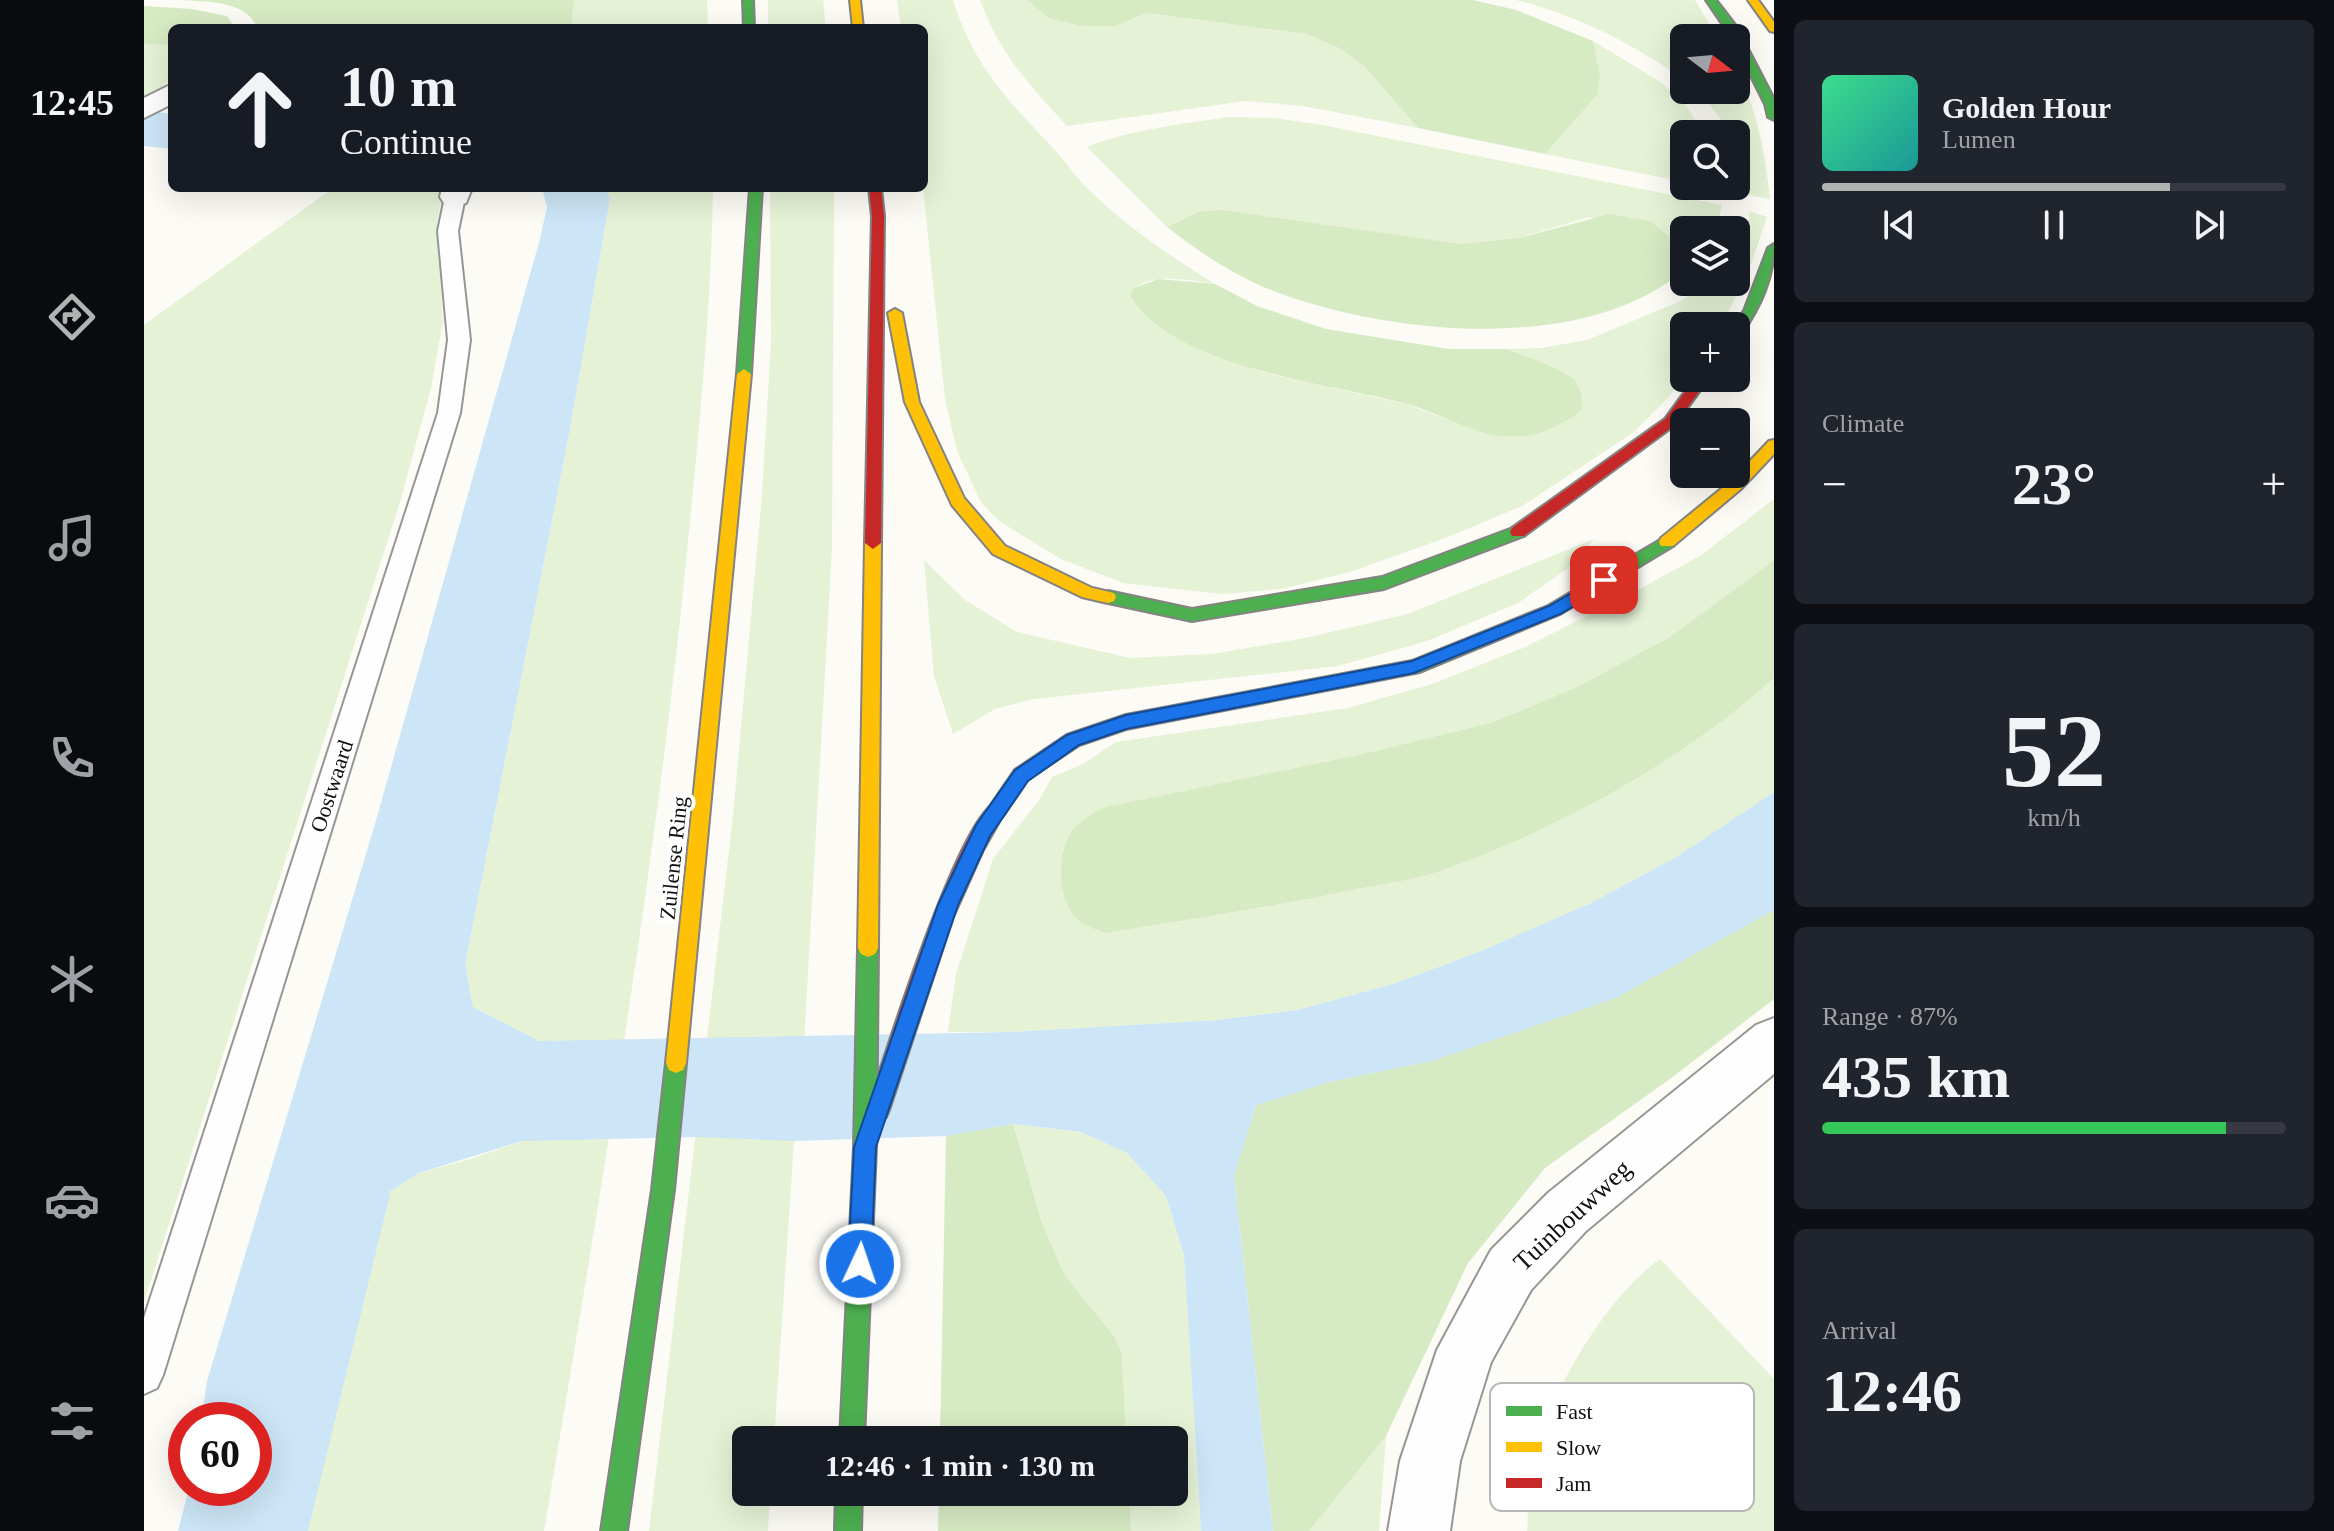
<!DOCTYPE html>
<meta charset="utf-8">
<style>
body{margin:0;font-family:"Times New Roman",serif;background:#20242c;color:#f1f3f6;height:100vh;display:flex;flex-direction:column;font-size:30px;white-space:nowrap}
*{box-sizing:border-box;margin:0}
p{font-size:26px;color:#9ea1a6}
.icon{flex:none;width:44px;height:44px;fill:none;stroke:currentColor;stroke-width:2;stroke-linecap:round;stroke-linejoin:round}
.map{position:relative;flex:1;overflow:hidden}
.drawer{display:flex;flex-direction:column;gap:20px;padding:20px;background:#0d0f14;width:560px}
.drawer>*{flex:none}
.banner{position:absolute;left:24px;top:24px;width:760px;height:168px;border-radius:12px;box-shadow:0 8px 32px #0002;background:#171b24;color:#f1f3f6;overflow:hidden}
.needle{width:52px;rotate:106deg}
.fabs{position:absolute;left:1526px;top:24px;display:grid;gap:16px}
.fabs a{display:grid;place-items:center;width:80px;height:80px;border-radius:12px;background:#171b24;box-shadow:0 8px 32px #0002;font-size:40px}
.speed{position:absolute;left:24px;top:1402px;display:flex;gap:16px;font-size:40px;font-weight:700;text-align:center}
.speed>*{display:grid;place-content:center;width:104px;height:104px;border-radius:50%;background:#171b24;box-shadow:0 8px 32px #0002;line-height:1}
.speed .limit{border:12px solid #d22;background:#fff;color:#111}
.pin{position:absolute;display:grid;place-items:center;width:68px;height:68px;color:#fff;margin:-34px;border-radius:16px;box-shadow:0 4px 12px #0006}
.me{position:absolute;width:88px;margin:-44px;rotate:3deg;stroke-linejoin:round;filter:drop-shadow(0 0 6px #0008)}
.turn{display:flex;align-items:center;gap:28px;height:168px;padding:0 40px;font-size:36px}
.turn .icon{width:104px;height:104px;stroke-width:2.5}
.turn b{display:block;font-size:56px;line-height:68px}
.big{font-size:60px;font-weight:700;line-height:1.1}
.drawer .widget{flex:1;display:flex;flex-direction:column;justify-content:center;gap:12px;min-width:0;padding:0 28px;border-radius:12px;background:#20242c}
.drawer .dial{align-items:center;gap:0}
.dial b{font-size:104px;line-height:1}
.song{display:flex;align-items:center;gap:24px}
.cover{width:96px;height:96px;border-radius:12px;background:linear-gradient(135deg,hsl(150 70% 55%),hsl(180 70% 35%))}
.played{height:8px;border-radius:4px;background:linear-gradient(90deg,#b1b2b2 75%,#363941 75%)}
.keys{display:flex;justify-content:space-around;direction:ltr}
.heat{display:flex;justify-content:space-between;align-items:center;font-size:44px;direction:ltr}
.charge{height:12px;border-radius:6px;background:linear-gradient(90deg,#34c759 87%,#363941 0)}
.trip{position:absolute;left:588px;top:1426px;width:456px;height:80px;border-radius:12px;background:#171b24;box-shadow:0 8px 32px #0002;font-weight:700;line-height:80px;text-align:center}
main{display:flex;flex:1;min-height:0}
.tab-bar{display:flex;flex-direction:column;width:144px;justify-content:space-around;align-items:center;background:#090b0e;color:#9ea1a6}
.tab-bar .icon{width:56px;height:56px}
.tab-bar .selected{color:#b1b2b2}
.tab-bar b{font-size:36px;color:#f1f3f6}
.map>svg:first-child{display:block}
.green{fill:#e5f2d6}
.forest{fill:#d6eac3}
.water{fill:#cce6f7}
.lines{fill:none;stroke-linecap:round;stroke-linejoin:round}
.canal{fill:#cce6f7;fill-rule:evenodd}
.lane-casing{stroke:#969694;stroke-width:4}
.street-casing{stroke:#969694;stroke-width:4}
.fast-casing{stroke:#848381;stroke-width:4}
.slow-casing{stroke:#848381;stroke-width:4}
.jam-casing{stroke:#848381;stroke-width:4}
.lane{fill:#fffefe;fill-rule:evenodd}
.street{fill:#fffefe;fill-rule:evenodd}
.fast{fill:#4caf50;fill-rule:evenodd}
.slow{fill:#ffc107;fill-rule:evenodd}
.jam{fill:#c62828;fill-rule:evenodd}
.route{fill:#1a73e8;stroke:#114b97;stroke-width:2}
.labels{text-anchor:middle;stroke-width:8;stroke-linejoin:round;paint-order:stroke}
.street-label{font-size:22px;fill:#101010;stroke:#fff}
.near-street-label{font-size:26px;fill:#101010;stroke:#fff}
.key{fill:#fff;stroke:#b7b7b7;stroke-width:2}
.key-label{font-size:22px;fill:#101010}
</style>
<main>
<nav class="tab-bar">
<b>12:45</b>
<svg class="icon selected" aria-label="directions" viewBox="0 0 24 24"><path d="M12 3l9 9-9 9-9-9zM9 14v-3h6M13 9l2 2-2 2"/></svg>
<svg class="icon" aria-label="music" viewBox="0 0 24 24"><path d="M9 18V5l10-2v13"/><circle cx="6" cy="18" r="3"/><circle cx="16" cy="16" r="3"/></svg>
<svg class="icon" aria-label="phone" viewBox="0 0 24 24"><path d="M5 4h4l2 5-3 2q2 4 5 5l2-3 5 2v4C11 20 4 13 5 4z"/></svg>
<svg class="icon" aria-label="climate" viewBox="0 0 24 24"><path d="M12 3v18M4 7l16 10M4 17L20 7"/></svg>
<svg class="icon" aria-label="car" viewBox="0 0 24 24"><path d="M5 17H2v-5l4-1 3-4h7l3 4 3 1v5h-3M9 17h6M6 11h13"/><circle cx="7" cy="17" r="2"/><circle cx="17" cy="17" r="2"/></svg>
<svg class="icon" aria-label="filters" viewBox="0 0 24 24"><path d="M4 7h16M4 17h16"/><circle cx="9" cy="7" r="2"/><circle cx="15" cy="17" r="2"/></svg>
</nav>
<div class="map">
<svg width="1630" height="1531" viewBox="0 0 1630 1531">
<rect width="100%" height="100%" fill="#fcfbf6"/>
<path class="green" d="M430,0h133l1,28h-137z
M624,0h55l3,28h-58z
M753,0h56c21,66 52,97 98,146 13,13 23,29 36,42 37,37 84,69 128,96 -24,-3 -70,-14 -85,10l88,62 48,17 140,31 69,26 30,6 51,-68 -49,-19 34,-1 46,-8 94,-39 28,-19h27v-28l13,-34v-9l18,6 -19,56 -27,53h-37v50l-17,23 -33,33 -112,74 -74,31 -98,35 -68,17 -60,5 -99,-11 -62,-24 -62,-38 -18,-19 -24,-51 -12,-52 -22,-211 1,-160h-23z
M836,0h47l23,19 32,7h33l32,-13 160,21 32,14 24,17 55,63 -115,-22 -57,-5 -179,25c-39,-43 -66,-70 -87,-126z
M1372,0h179l23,38h-34v42c-50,-36 -108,-65 -168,-80z
M1449,41l66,40 22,18 24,35h-21v48l-139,-28 53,-60 2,-18z
M0,44l28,1v35l-28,18z
M1592,70c21,36 30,88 34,129l-22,-4v-24l-12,-29v-8h-5l-21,-29 -15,-15h41z
M1086,117l45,1 47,7 400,80 -6,25h-32v19l-15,-12 -80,-20 -70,21 -59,6 -262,-32 -31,15 -80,-80c45,-18 96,-23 143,-30z
M189,188h112l-8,31 6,102 -12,67 -31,114 -256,800v-977z
M462,188h107c-2,132 -16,262 -29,394 -33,318 -87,633 -140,949h-277l48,-225 44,-95 60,-38 55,-15 48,-17 17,-99 -66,-35 -8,-42 105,-536 40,-230z
M626,188h64v17l-2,343 -28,497 -10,96 -20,299h-28v52h24l-2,39h-119l84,-715 29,-321 9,-154z
M1630,499v61l-104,77 -93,50 -83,35 -135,33 -293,148 15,19 25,10c84,-13 168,-25 251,-43 27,-5 57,-9 83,-18 113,-39 246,-112 334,-193v114l-96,64 -85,46 -112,49 -88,33 -96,26 -80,10 -207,12h-62l8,-58 37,-115 46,-59 13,-23 31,-13 33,-22 232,-34 87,-25 88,-35 98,-49 79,-43z
M1450,539l-26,29 -50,35 -91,38 -89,25 -304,33 -39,10 -42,25 -19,-58 -10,-116 41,40 52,32 113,26 82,-4 93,-16 103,-24z
M869,1124l68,8 46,21 39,43 18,60 17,275h-70l-2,-39h45v-52h-48l-4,-86 -8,-18 -49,-60 -23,-53z
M1516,1259l114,120v152h-247c2,-25 0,-56 7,-79 20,-64 72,-155 126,-193z
M1242,1436l-7,95h-70z"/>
<path class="forest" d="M37,0h393l-3,28h-313c-13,-28 -50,-26 -77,-28z
M883,0h446l43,10 77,31 7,35 -2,18 -53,60 -127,-26 -55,-63 -24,-17 -32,-14 -160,-21 -32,13h-33l-32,-7z
M0,6l48,3 35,7 8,12h-63v17l-28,-1z
M1076,210l240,34 59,-6 91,-24 42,8 32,27v21c-97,83 -284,65 -397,26 -44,-15 -83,-40 -120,-69l31,-15z
M1014,279l57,5 42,22 69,23 123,20h58l49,19 19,12 6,14 1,16c-23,18 -50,29 -80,26 -34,-4 -65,-24 -99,-33 -75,-20 -231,-35 -273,-108l4,-7z
M1630,560v118c-88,81 -221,154 -334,193 -26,9 -56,13 -83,18 -83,18 -167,30 -251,44 -8,-3 -17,-6 -24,-10 -27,-19 -27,-74 -6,-97 7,-7 18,-13 26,-18l257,-53 135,-33 83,-35 93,-50z
M1630,910v89l-100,77 -129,92 -77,95 -82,173 -77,95h-36l-39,-355 22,-71 77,-24 99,-20 184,-63z
M869,1124l29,99 23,53 49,60 8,18 4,86h-186l6,-304z
M795,1492h190l2,39h-193z"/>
<path class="water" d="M0,110l28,4v35l-28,-3z
M385,188h77l4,11 -40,230 -105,536 8,42 66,34 471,-9 207,-12 80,-10 96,-26 88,-33 112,-49 85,-46 96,-64v118l-158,88 -184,63 -99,20 -77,24 -22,71 39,355h-72l-17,-275 -18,-60 -39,-43 -46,-21 -68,-8 -67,12 -152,5 -98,-4 -174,4 -103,32 -60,38 -44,95 -48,225h-89l11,-43h65v-68h-53l6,-39 168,-557 165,-585 7,-32 -4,-15z"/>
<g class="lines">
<path class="canal" d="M205,1153l29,12 12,29 -82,337h-94l12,-43h28v-68h-9l63,-226 12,-29z"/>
<g class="lane-casing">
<path id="lane" d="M311,191l10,6 -7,34 12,109 -10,73 -297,962 -6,13 -13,6v-76l294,-905 10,-73 -10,-109 7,-34z"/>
</g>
<g class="street-casing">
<path id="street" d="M28,84v20l-28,14v-20z
M298,188h30l-6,15 -11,3 -11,-3 -4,-6z
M1630,1018v56l-188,157 -55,59 -40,72 -31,99 -10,70h-62l12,-70 37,-111 54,-100 57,-57 208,-168z"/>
</g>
<g class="fast-casing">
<path id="fast" d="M599,0h10l1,28h-10z
M1562,0h10l20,26 38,73v21l-6,-3 -3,-13 -29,-58v-8h-4z
M606,188h12l-11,186 -7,5 -7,-5z
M1630,244c0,34 -14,63 -33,91l-5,1v-10h-3l11,-15 24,-63z
M1374,526l6,2 2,4 -2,4 -140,53 -192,32 -84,-18 -8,-6 8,-6 84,18 190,-32z
M1523,536l8,6 -2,4 -113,68 -140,58 -294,57 -47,16 -52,35 -24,36 -7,3 -7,-3 -2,-5 28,-41 52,-35 59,-20 286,-54 136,-55z
M724,939l7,3 3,6 -2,199 -12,293h-24l14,-293 4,-199 3,-6z
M532,1053l7,3 3,7 -12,127 -47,341h-26l51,-341 14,-127 3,-7z
M692,1492h26l-1,39h-26z"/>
</g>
<g class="slow-casing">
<path id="slow" d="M706,0h10l3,28h-10z
M1604,0h10l16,22v10l-4,-1z
M751,309l7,4 17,89 45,96 41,48 87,42 22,5 2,4 -2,4 -6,2 -26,-6 -89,-43 -41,-49 -47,-103 -17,-89z
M600,369l7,5 -65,689 -3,7 -7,3 -7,-3 -3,-7 71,-689z
M1630,440v14l-32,34 -69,58h-12l-2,-4 2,-4 71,-58 37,-39z
M729,537l8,6 -3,405 -3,6 -7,3 -7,-3 -3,-6 7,-405z"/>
</g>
<g class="jam-casing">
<path id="jam" d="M725,188h12l3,28 -3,327 -8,6 -8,-6 7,-327z
M1551,378h14l-34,47 -151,111h-12l-2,-4 2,-4 153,-109z
M852,803l7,3 2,5 -22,39 -30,67 -64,193 -3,7 -8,3 -8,-3 -3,-7c16,-47 92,-294 129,-307z"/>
</g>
<use href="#lane" class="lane"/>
<use href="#street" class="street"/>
<use href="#fast" class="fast"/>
<use href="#slow" class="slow"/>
<use href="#jam" class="jam"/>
</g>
<path class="route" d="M1460,574l9,6 -3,5 -50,29 -146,59 -288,56 -47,16 -51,36 -38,55 -32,69 -82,242 -5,117 -3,8 -8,4 -8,-4 -4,-8 6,-117 84,-242 38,-80 39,-55 52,-35 59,-20 286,-54 137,-55z"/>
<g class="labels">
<g class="street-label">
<text transform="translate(187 786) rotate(-72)" y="8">Oostwaard</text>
<text transform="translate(529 858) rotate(-84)" y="8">Zuilense Ring</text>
</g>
<g class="near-street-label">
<text transform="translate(1428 1215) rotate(-43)" y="9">Tuinbouwweg</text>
</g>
</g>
<rect x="1346" y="1383" width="264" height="128" rx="12" class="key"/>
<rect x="1362" y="1406" width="36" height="10" fill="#4caf50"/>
<rect x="1362" y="1442" width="36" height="10" fill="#ffc107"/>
<rect x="1362" y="1478" width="36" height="10" fill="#c62828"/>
<g class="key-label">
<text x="1412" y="1419">Fast</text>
<text x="1412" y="1455">Slow</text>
<text x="1412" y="1491">Jam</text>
</g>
</svg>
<div class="fabs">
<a><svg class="needle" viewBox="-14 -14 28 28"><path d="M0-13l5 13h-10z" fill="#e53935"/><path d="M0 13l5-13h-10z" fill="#9ea1a6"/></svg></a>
<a><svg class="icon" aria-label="search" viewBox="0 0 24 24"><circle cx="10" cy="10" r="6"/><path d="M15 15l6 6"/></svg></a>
<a><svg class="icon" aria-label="layers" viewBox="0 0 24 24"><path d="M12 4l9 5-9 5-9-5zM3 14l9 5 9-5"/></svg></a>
<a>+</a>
<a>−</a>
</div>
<div class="speed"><div class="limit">60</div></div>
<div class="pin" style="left:1460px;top:580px;background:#d93025"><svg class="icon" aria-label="arrive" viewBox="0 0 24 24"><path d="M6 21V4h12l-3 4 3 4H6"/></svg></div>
<svg class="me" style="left:716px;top:1264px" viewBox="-20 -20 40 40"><circle r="17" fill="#1a73e8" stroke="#fff" stroke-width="3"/><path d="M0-11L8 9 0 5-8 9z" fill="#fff"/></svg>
<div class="trip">12:46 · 1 min · 130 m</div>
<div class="banner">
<div class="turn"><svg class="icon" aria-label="ahead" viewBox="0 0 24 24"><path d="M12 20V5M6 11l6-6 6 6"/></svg><div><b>10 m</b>Continue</div></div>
</div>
</div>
<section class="drawer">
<div class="widget">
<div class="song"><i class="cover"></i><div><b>Golden Hour</b><p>Lumen</p></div></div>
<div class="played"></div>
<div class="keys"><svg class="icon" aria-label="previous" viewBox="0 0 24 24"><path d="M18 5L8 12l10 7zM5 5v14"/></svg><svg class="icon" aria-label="pause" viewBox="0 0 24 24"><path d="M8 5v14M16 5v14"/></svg><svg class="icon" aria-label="next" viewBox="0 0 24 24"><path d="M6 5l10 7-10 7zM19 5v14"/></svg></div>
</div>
<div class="widget"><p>Climate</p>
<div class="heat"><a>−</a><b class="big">23°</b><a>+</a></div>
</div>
<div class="widget dial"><b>52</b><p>km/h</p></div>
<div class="widget"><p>Range · 87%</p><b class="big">435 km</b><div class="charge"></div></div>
<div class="widget"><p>Arrival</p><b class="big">12:46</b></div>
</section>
</main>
